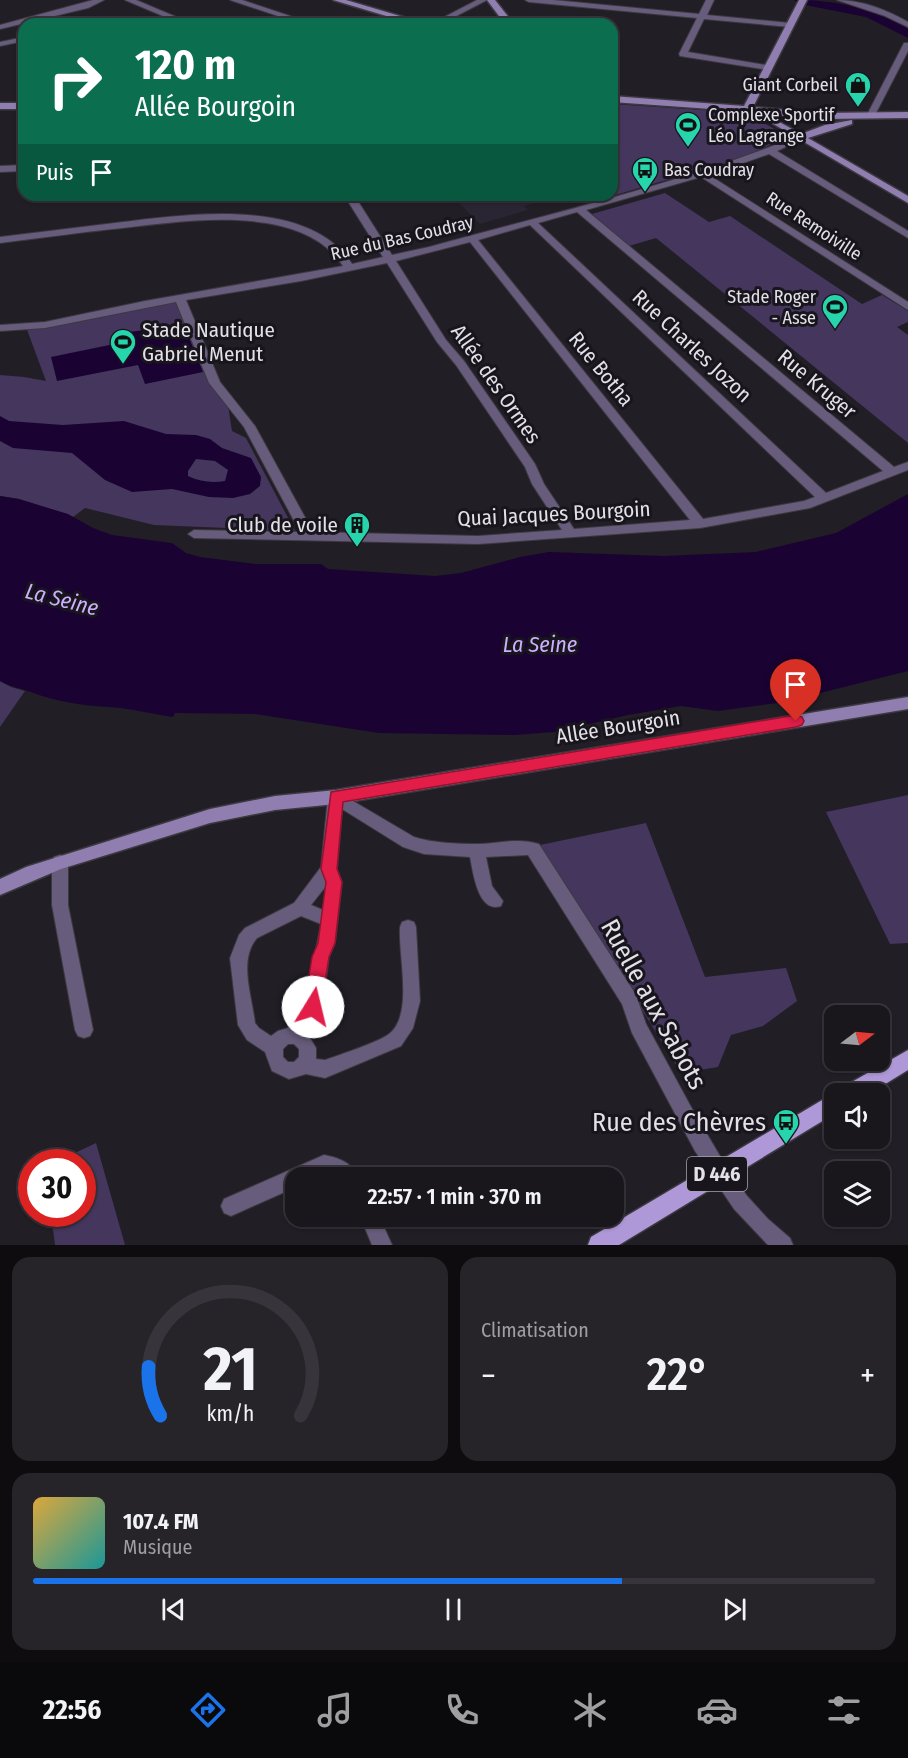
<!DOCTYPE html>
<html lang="fr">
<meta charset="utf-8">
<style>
body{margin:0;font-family:"Fira Sans Condensed",sans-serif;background:#262329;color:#f1f3f6;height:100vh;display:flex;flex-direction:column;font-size:22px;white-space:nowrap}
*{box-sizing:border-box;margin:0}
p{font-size:20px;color:#9f9fa3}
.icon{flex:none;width:33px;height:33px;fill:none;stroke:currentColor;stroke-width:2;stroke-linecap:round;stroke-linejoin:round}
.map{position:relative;height:1245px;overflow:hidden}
.side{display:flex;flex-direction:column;gap:12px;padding:12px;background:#0e0c0f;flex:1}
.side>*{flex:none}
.banner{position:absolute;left:18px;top:18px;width:600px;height:183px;border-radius:18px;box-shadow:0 2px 4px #0004,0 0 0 2px #37353b;background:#0b6e4f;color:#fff;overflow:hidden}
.needle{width:39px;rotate:74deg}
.fabs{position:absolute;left:824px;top:1005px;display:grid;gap:12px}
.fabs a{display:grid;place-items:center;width:66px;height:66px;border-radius:12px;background:#19161c;box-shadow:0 2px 4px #0004,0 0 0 2px #37353b;font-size:30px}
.speed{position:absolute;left:18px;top:1149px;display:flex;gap:12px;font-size:30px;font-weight:700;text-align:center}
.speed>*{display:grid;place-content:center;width:78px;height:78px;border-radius:50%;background:#19161c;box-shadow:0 2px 4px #0004,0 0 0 2px #37353b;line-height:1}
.speed .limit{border:9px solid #d22;background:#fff;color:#111}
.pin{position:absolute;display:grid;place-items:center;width:51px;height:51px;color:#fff;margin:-62px -26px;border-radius:50% 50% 50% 0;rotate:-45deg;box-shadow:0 0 6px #0007}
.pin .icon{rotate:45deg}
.me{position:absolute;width:66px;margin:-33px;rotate:9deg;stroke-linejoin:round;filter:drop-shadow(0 0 4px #0008)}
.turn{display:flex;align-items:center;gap:21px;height:126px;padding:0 18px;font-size:27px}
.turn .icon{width:78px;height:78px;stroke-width:2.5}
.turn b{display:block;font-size:42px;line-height:51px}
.then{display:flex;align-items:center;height:57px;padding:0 18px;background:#0003;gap:12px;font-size:22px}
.big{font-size:45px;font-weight:600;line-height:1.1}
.side .tile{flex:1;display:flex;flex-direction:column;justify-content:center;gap:9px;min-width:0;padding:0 21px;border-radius:18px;background:#262329}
.side .dial{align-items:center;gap:0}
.dial svg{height:156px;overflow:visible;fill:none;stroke:#37353b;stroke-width:7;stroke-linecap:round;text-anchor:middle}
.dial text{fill:#f1f3f6;stroke:none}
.song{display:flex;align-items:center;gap:18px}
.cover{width:72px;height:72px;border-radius:9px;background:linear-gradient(135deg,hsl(40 70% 55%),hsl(180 70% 35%))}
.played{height:6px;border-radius:3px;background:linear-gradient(90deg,#1a73e8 70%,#37353b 70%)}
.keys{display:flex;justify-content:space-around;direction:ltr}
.heat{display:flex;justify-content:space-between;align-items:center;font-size:33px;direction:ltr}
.side .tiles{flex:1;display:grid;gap:12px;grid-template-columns:1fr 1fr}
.tile:last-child{grid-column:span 2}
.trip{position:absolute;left:285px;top:1167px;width:339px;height:60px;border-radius:18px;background:#19161c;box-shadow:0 2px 4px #0004,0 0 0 2px #37353b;font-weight:600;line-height:60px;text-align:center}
.tab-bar{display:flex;height:96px;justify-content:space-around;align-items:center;background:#0a090b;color:#9f9fa3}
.tab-bar .icon{width:42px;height:42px}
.tab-bar .selected{color:#1a73e8}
.tab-bar b{font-size:27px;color:#f1f3f6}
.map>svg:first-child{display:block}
.built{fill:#292532}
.green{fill:#45365e}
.water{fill:#1a0332;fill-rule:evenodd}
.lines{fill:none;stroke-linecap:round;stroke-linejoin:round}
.river{fill:#1a0332;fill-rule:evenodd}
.street-casing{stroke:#3c3941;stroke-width:2}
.secondary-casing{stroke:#3c3941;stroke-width:3}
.primary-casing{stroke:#3c3941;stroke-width:3}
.street{fill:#675c7b;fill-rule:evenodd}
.secondary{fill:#8f7eaf;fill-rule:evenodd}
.primary{fill:#ae98d7;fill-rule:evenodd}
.route{fill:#e11d48;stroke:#92132f;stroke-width:1.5}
.labels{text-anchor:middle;stroke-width:6;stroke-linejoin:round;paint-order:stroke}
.far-poi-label{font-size:18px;fill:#e3e1e7;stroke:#18151d;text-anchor:end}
.far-street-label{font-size:18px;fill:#e3e1e7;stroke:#18151d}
.shield{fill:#18151d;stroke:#a6a4aa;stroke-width:1.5}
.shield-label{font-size:20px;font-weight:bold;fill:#e3e1e7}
.poi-label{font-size:21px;fill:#e3e1e7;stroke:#18151d;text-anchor:start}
.street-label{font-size:21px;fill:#e3e1e7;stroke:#18151d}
.water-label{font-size:22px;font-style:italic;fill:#ccaffe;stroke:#18151d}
.near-street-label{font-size:26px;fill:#e3e1e7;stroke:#18151d}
.near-poi-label{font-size:26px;fill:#e3e1e7;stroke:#18151d;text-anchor:end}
</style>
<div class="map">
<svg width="908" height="1245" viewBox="0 0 908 1245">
<rect width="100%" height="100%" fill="#211e26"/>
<path class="built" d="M451,195h107l1,1 -35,10 4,4 -48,14z"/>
<path class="green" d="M612,104l105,7 19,9h23l29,17 -47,21 -146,43 -6,-6h23z
M665,193l44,29 21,-6 132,88 20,-9 26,16v11l-11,5 11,8v108l-252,-205 -27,8 -37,-32z
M180,298l47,101 5,32 14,7 49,93 -141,-6 -69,-17 -12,9 -54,-18 -19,-3v-121l24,2 22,4 -20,-54z
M0,681l11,6 14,4 -25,36z
M908,795v148l-18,1 -64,-132z
M646,823l59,154 81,-9 11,33 -34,25 -32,9 -13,32 -37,6 -141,-228z
M96,1143l29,102h-70l-4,-31h31v-52h-26z"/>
<path class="water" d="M184,325l19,47 -58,12 -7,-19 -81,16 -6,-24 73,-15 -3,-9z
M0,416l9,5 54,4 61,-4 42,13 30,1 14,4 12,9 29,10 10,19 -1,9 -10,8 -17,4 -24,-1 -37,-8 -40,3 -27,-12 -33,-27 -59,-5 -13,-7zM196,459l19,2 13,9 -3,11c-12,2 -25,1 -37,-5v-5z
M908,494v177l-124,31 -66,9 -37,-5 -53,9 -74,17 -39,3 -136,-2 -124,-19 -80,-1 -2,4c-22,-3 -44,-9 -65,-10 -29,-2 -51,-5 -77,-15 -11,-4 -21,-5 -31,-11v-185l19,3 49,15 25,14 19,7 60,8 14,10 14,4 56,7h65l7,5 107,7 26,-3 59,-16 29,-5 115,4 92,-4 80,-19z"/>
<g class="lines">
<path class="river" d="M794,0c40,0 80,7 114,29v9l-42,-21 -66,-13z"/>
<g class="street-casing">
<path id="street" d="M93,0h11l-16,8 -88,21v-4z
M125,0h11l57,24h-11z
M230,0h12l72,24h-12z
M477,0h10l-46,24h-10z
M525,0h28l146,14 7,-14h8l-7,15 83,8 4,2 -4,2 -86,-8 -16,33 84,14v4h-3l-89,-14 -1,-2 18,-36 -168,-16z
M837,0c25,0 50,10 71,22v5l-23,-11z
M24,37v4l-24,5v-4z
M904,43h4v8l-32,62 1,3 -7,2 -2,-5z
M798,136l7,2 -28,13 131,80v7l-139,-84 -60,21 199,127v8l-207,-133 -115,33 308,257 14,-5v8l-98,38 -110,20 -222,16 -284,-6 -6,-4 6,-4 106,2 -56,-105 -35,-44 -33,-81 -131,26 -45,3v-6l45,-3 100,-21 198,-35c-41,-64 -157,-45 -220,-38 -41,4 -82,10 -123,15v-6c41,-5 82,-10 123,-15 67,-8 186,-25 229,42l31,-7 -39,-62h10l38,60 37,-8c124,-34 250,-63 369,-111zM577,212l306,259 -57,22 -288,-270zM530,225l285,272 -11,4 -101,18 -225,-279zM470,242l220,278 -116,9 -30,-45 -9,-20 -71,-103 -18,-21 -50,-79zM387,263l50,79 19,23 69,102 7,17 30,46 -84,6 -165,-4 -58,-106 -35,-44 -34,-82 115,-19z
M24,165v6l-24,1v-6z
M336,791l78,46c19,6 43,7 62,7 21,0 42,-7 63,0l97,151 10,29 45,83 36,61 20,28 21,23 22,19 3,7h-25l-34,-36 -39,-58 -63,-118 -10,-29 -94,-149 -42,2 6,29 11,15 -2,5c-23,8 -28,-34 -31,-49l-46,-3 -21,-7 -61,-38 -5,60 5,13 -7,61 -6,14 -7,50 -15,26 9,15v11l9,1c14,-5 54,-18 64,-26 25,-19 9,-79 11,-107l2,-5 6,-2 6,2 2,5 4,74 -7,27 -12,18 -76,32 -19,-4 -17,5 -17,-8 -7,-19 -18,-12 -9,-15 -8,-67 9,-23 6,-7 49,-25 27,-36 7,-70 3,-4zM326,886l-3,24 -12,-5zM301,916l20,8 -16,81 -14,22 -13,4 -7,5 -12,-8 -4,-5c-3,-27 -17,-63 2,-85zM288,1044h6l5,5v8l-5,5h-6l-5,-5v-8z
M60,855l6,2 2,5v43l25,125 -3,6 -6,2 -6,-2 -3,-6 -23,-125v-43l2,-5z
M324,1155c15,3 28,7 34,23h-23l-11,-5 -9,5h-19v9l-65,29 -7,-3 -3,-7 3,-7z
M360,1216h19l13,29h-20z"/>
</g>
<g class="secondary-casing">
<path id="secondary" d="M333,0h13l81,24h-14z
M487,0h8l19,24h-9z
M799,0h8l-54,107 68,6 87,-1v6l-87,1 -56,-5 36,20 24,-9 27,-5v4l-44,14 100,58v7l-155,-91 -141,-10v-6l132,10z
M0,103h24v6h-24z
M908,697v12l-572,95 -61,6 -65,13 -149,46 -61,26v-16l26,-12 184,-58 65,-13 61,-6z"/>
</g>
<g class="primary-casing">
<path id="primary" d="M908,1050v20l-39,24h-29l3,-7z
M834,1093v21l-215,131h-31l3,-8z"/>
</g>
<use href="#street" class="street"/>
<use href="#secondary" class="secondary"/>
<use href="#primary" class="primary"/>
</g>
<path class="route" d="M796,715l6,2 2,4 -2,4 -6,2 -453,75 -6,67 5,13 -7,61 -6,14 -8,50 -2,6 -6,2 -7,-2 -2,-6 8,-50 6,-14 8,-61 -5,-13 10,-77z"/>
<defs>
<g id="shop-pin" transform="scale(1.35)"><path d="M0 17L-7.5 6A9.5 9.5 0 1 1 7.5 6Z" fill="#27d5ad" stroke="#18151d"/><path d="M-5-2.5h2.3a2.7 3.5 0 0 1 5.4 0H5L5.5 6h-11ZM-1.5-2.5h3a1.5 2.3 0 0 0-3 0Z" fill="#111"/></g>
<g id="stadium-pin" transform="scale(1.35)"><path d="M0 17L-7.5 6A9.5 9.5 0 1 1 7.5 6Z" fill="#27d5ad" stroke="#18151d"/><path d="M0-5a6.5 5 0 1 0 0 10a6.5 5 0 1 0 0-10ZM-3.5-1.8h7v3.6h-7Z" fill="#111"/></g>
<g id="bus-pin" transform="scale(1.35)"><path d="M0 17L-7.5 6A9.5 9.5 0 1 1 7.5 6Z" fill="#27d5ad" stroke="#18151d"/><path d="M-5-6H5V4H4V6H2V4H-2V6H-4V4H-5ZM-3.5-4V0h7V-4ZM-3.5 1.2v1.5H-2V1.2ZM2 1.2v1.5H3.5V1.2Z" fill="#111"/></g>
<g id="building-pin" transform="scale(1.35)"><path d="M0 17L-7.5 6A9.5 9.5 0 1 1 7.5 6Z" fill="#27d5ad" stroke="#18151d"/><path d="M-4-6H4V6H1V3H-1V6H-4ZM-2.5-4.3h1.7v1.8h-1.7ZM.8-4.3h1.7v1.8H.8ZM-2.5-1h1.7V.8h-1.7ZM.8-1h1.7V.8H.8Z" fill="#111"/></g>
</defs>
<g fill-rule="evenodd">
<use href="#shop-pin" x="858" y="85"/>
<use href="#stadium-pin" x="688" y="125"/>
<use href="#bus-pin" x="645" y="170"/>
<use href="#stadium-pin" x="835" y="307"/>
<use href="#stadium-pin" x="123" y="342"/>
<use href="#building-pin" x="357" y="525"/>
<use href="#bus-pin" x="786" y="1122"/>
</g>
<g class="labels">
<g class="far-poi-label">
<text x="838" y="91">Giant Corbeil</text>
<text x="708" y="121" text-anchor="start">Complexe Sportif<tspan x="708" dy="21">Léo Lagrange</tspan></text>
<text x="664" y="176" text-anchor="start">Bas Coudray</text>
<text x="816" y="303">Stade Roger<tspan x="816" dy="21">- Asse</tspan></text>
</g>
<g class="far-street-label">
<text transform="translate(814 226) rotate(33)" y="6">Rue Remoiville</text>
<text transform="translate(402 238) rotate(-13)" y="6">Rue du Bas Coudray</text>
</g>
<rect class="shield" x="687" y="1157" width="60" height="34" rx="4.5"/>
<g class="shield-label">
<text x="717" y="1181">D 446</text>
</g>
<g class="poi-label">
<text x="142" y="337">Stade Nautique<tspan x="142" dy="24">Gabriel Menut</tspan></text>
<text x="338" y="532" text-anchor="end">Club de voile</text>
</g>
<g class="street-label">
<text transform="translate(692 346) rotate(43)" y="7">Rue Charles Jozon</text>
<text transform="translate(601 369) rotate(51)" y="7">Rue Botha</text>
<text transform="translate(496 384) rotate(55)" y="7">Allée des Ormes</text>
<text transform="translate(817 384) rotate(40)" y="7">Rue Kruger</text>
<text transform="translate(554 514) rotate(-3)" y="7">Quai Jacques Bourgoin</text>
<text transform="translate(618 727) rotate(-9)" y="7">Allée Bourgoin</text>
</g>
<g class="water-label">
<text transform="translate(62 599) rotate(14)" y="8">La Seine</text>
<text x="540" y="652">La Seine</text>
</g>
<g class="near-street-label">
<text transform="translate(654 1004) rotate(61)" y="9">Ruelle aux Sabots</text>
</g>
<g class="near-poi-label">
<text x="766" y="1131">Rue des Chèvres</text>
</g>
</g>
</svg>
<div class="fabs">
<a><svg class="needle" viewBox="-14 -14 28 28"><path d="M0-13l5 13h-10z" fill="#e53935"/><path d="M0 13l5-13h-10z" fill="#9f9fa3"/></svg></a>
<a><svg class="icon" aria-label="sound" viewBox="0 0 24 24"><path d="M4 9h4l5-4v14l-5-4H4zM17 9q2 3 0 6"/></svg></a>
<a><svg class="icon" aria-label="layers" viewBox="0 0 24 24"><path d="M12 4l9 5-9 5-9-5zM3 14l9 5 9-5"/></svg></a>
</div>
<div class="speed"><div class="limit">30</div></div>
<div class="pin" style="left:796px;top:721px;background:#d93025"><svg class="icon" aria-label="arrive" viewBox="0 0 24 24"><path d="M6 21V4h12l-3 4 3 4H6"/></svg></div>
<svg class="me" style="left:313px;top:1007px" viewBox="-20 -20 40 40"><circle r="19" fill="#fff"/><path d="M0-13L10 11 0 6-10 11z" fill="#e11d48"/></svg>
<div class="trip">22:57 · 1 min · 370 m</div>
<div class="banner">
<div class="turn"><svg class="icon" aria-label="right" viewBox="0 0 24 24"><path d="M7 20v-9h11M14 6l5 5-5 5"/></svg><div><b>120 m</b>Allée Bourgoin</div></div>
<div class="then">Puis<svg class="icon" aria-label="arrive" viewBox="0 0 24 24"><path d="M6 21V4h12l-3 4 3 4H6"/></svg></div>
</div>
</div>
<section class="side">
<div class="tiles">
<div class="tile dial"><svg viewBox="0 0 100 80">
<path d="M14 69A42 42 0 1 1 86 69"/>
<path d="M14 69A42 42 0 0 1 8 44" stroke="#1a73e8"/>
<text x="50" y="56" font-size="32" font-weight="700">21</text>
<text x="50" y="72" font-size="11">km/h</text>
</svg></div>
<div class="tile"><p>Climatisation</p>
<div class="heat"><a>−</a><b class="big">22°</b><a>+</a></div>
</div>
<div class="tile">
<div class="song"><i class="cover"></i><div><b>107.4 FM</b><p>Musique</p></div></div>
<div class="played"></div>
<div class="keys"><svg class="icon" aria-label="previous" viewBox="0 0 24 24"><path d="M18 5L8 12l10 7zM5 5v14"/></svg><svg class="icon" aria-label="pause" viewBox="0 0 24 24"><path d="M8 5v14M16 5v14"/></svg><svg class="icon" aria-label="next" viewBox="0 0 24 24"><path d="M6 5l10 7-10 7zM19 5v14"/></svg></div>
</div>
</div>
</section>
<nav class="tab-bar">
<b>22:56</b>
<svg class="icon selected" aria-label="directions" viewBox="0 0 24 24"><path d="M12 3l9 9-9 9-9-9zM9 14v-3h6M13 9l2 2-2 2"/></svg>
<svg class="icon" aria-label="music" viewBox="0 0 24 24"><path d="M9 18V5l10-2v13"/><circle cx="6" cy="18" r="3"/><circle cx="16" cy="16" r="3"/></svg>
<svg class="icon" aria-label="phone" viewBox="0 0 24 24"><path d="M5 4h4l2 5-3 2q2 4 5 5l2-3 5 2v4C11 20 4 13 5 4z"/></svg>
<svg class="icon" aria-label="climate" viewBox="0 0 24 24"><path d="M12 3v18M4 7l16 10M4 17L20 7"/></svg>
<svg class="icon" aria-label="car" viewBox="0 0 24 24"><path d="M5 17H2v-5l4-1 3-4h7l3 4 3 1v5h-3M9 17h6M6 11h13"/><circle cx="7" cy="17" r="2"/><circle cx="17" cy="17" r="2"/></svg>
<svg class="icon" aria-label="filters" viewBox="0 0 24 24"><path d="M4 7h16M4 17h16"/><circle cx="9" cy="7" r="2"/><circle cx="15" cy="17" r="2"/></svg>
</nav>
